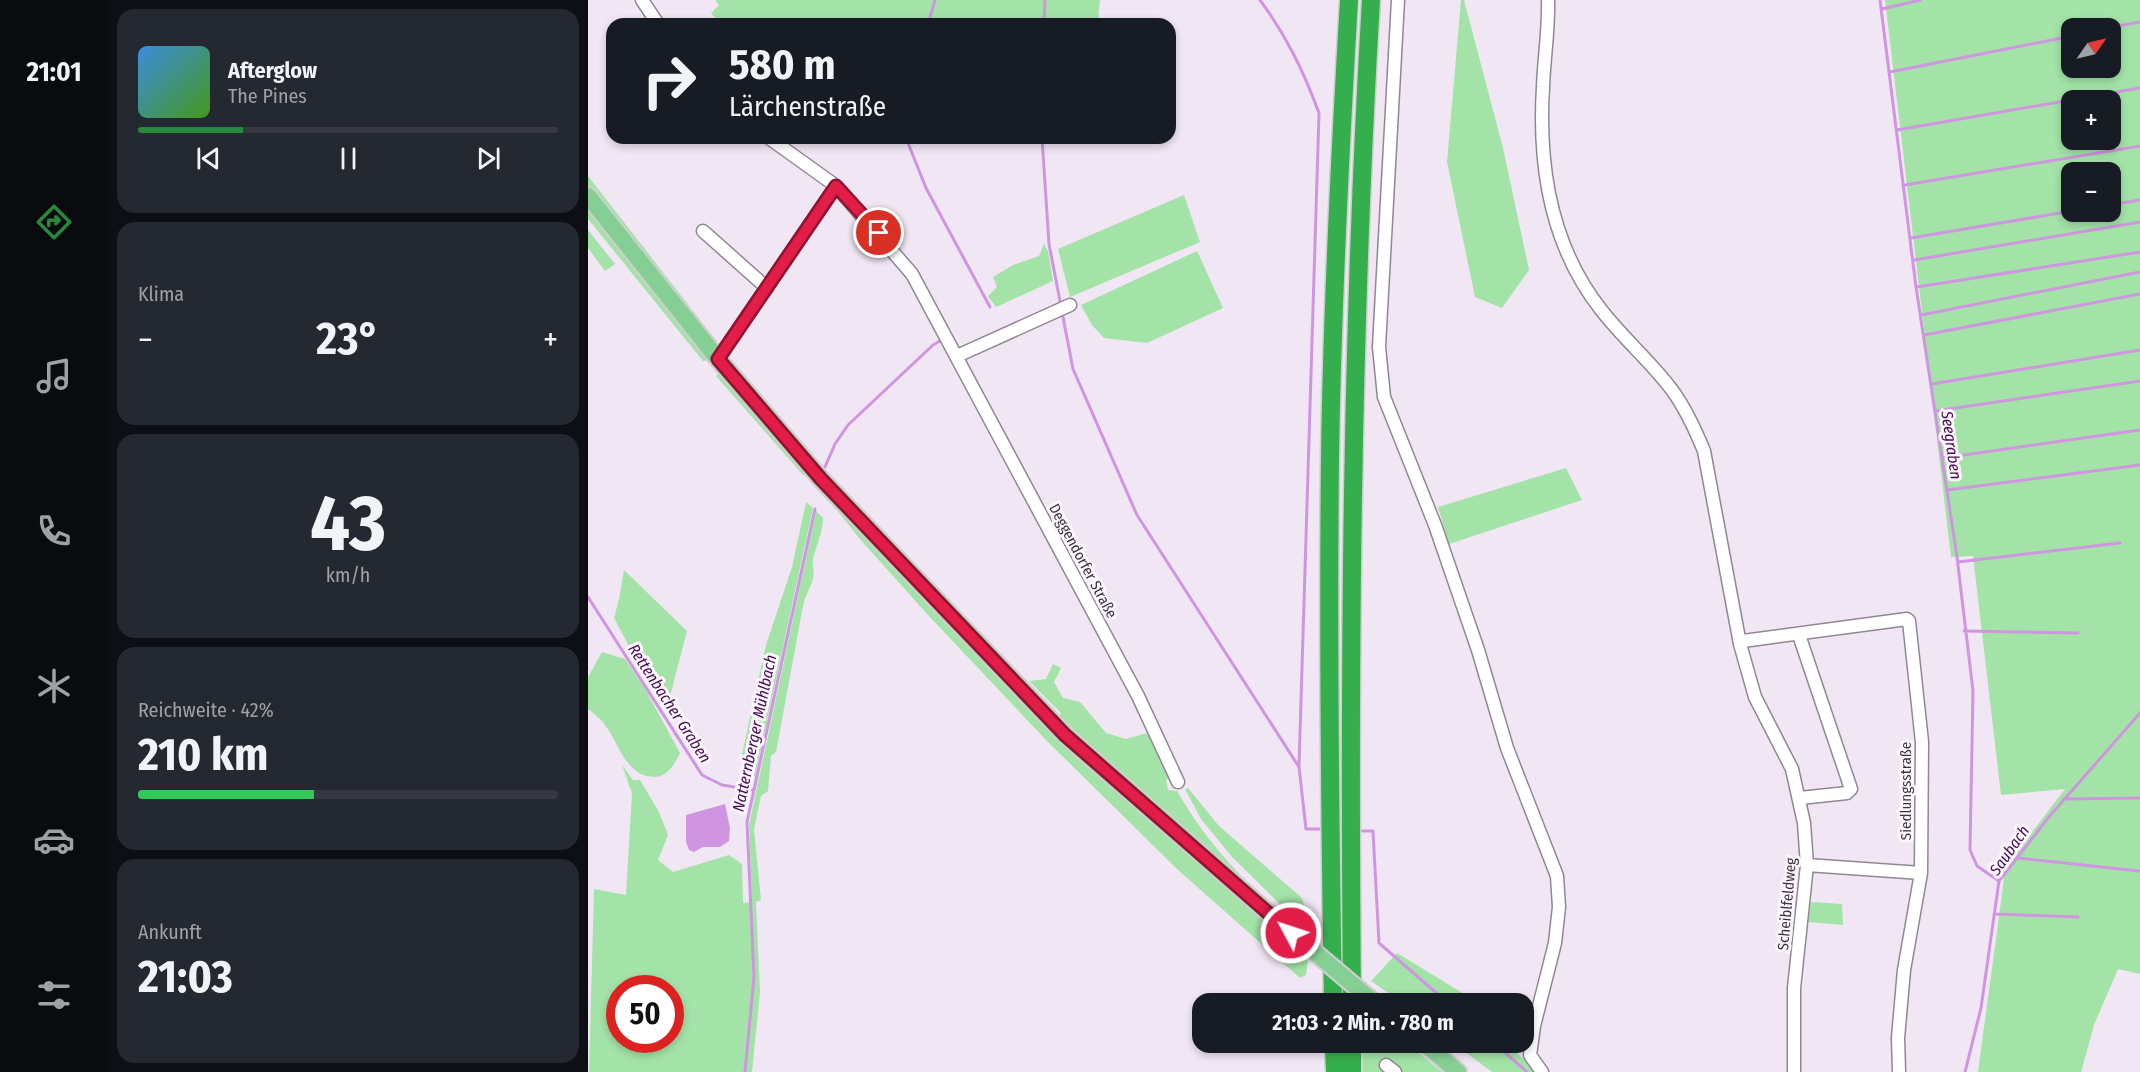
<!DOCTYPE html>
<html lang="de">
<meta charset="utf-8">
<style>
body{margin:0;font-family:"Fira Sans Condensed",sans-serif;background:#242831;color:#f1f3f6;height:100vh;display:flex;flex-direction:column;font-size:22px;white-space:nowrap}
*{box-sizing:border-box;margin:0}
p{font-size:20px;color:#9ea1a6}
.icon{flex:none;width:33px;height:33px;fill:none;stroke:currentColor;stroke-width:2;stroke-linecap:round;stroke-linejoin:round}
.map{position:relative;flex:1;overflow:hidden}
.drawer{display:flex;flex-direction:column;gap:9px;padding:9px;background:#0d0f14;width:480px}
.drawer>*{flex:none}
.hud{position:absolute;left:18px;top:18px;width:570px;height:126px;border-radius:18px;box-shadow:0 3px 9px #0003;background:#171b24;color:#f1f3f6;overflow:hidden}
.needle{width:39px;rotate:56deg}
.buttons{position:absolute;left:1473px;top:18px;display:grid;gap:12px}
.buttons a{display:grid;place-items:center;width:60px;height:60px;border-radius:12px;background:#171b24;box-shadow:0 3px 9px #0003;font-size:30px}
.speed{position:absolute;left:18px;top:975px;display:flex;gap:12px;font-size:30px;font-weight:700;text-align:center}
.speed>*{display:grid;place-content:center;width:78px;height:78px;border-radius:50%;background:#171b24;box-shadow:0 3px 9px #0003;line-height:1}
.speed .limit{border:9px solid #d22;background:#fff;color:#111}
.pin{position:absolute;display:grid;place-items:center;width:51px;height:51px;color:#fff;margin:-26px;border:3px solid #fff;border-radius:50%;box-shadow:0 2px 6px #0007}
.me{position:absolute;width:66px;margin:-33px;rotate:310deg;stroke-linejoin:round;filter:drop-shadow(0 0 4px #0008)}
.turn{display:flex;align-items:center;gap:21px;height:126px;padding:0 24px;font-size:27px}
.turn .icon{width:78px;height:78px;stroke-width:2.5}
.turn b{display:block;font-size:42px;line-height:51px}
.big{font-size:45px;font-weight:700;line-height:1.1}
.drawer .card{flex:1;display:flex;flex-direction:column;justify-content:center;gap:9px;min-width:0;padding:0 21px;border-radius:18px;background:#242831}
.drawer .dial{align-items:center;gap:0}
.dial b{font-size:78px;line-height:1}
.song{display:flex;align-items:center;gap:18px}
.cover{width:72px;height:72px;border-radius:9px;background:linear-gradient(135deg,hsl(210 70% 55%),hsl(100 70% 35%))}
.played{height:6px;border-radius:3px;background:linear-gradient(90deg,#28883b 25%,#363941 25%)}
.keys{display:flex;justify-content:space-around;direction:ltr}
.heat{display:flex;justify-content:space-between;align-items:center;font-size:33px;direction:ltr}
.charge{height:9px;border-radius:4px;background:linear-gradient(90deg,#34c759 42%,#363941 0)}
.trip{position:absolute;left:604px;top:993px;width:342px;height:60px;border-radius:18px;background:#171b24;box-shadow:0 3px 9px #0003;font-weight:700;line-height:60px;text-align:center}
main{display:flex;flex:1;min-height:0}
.menu{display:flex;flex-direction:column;width:108px;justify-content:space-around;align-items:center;background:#090b0e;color:#9ea1a6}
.menu .icon{width:42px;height:42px}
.menu .active{color:#28883b}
.menu b{font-size:27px;color:#f1f3f6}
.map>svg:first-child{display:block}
.green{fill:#a3e3a8;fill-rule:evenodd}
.water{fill:#d095e0}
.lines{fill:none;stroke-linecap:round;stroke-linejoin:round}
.stream{stroke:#d095e0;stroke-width:3}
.minor-casing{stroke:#918794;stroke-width:15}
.major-casing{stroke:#cfcecf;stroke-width:20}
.highway-casing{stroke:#cfcecf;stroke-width:21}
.minor{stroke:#fff;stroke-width:12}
.major{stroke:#86cf94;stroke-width:16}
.highway{stroke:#35af4d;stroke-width:18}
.major-bridge-casing{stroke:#cfcecf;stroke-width:20;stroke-linecap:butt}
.major-bridge{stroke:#86cf94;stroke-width:16}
.route-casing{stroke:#92132f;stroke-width:15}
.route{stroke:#e11d48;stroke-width:10}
.labels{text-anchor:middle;stroke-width:6;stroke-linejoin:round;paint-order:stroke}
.street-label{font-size:15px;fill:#383439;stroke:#fcf5fd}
.water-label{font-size:16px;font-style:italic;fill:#440b50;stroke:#fcf5fd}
</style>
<main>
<nav class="menu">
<b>21:01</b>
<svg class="icon active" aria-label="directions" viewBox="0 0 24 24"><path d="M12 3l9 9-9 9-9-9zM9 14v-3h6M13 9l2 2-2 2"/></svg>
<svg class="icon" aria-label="music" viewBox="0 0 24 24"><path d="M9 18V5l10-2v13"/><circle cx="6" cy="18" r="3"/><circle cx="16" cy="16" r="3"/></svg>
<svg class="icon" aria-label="phone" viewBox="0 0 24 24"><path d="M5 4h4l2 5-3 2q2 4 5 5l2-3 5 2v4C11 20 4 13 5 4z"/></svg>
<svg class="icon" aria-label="climate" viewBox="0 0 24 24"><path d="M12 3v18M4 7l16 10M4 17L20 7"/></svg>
<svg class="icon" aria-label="car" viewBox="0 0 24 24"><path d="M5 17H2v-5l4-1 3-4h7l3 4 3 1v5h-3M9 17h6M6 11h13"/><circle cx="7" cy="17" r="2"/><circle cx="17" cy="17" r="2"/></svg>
<svg class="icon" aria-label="filters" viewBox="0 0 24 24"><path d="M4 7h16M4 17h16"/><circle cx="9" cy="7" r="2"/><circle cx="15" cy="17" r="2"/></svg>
</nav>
<section class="drawer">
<div class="card">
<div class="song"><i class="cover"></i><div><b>Afterglow</b><p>The Pines</p></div></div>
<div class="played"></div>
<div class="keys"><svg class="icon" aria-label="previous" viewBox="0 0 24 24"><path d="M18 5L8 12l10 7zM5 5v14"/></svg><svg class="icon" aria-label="pause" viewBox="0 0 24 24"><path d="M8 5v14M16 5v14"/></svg><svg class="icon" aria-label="next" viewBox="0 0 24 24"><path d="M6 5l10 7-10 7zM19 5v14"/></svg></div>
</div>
<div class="card"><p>Klima</p>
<div class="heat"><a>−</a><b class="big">23°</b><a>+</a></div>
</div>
<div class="card dial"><b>43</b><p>km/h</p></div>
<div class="card"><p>Reichweite · 42%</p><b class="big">210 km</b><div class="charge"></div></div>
<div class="card"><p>Ankunft</p><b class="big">21:03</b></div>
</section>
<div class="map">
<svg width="1552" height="1072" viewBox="0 0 1552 1072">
<rect width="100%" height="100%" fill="#f1e6f4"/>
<path class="green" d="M127,0h385l-2,24h-378l-9,-11 8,-8z
M873,0h3l39,148 26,122 -27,38 -27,-11 -28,-135z
M1297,0h255v974l-22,-5 -24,56 -13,47h-103l26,-193 -7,-1 68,-89 -64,6 -28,-239 -22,1zM1484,28h38v40h-38zM1484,100h38v40h-38zM1484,172h38v40h-38z
M0,176l133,171 -7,-1 -126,-161z
M596,195l16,47 -130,55 -12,-48z
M0,205l120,151 -1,4 -4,1 -115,-142z
M0,230l27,34 -10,7 -17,-23z
M456,244l4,7 5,30 -57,26 -8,-11 9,-9 -4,-10 20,-12 26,-9z
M609,251l26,57 -76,35 -43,-5 -12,-13 -11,-20z
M132,372l86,98 -2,6 -88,-100z
M978,468l16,32 -133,44 -11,-37z
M237,495l242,247 84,80 157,139 -2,14 -6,3 -123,-109 -130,-128 -119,-126 -69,-77z
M218,502l7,6 -58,269 -8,-2 -6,-16 25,-114 26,-78z
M228,511l7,7c0,15 -7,27 -10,42 -1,7 2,12 0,19 -3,10 -8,17 -10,27l-27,146 -5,4 -3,35 -7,5 -7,33 7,71 -5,2 4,90 -8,80h-163l5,-183 32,6 6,-102 -10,-28 11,15h7l19,32 9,23 -10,25 15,12 56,-17 13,9 1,39 9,-1 -3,-77zM32,988h50v52h-50z
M36,570l63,61 -20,77 -30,-47 -23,-43 5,-19z
M14,652l23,7 20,30 35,64c-5,11 -13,24 -26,24 -30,-1 -35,-36 -52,-56 -4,-4 -9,-8 -14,-12v-32z
M465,664l8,4 -7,14 9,16 17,4 26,31 20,6 21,-6 3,3 20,38 -4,7 2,9 9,1c23,41 53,75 86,107l-125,-108 -79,-74 2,-3 -32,-32 17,-2z
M600,788l31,38 83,72 8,29 -2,2 -17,-14 -58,-57 -32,-39 -16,-30z
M1223,902l31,2 1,21 -35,-3z
M809,953l77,47 2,3h-73l-32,-22z
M774,1043h45l35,29h-40l-17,-4v4h-22z
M865,1043h52l34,29h-47z"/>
<path class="water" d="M137,804l5,24 -1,13 -9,6h-17l-9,5 -5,-2 -3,-8v-27z"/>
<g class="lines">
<path class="stream" d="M672,0c27,37 43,70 59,113l-20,653
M1292,0l36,287 41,270 16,134 -3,159 7,16 22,15
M1294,9l38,-9
M340,24l7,-24
M456,24l1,-24
M1519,28l33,-6
M1302,72l182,-36
M1309,130l243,-42
M318,138l20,50 64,119
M454,138l7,106 12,62
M1317,185l235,-39
M1522,205l30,-5
M1323,238l161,-27
M1326,260l226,-38
M1329,287l223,-35
M474,312l11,57 64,146 162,252 7,62h17
M1333,315l219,-43
M1336,335l216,-41
M1344,384l208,-34
M1347,411l205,-30
M1355,458l197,-28
M237,467l10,-23 13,-19 85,-80 7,-4
M1359,490l193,-25
M1370,562l162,-19
M0,597l114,178 20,10 31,5
M1376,631l114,2
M1476,799l76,-1
M769,831h16l6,112 70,61
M1429,858l122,13
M1408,914l82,3
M905,1042l34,30
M157,1072l9,-95 -7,-155 68,-313
M1377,1072l16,-64 18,-127 49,-63 92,-105"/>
<g class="minor-casing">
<path id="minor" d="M54,0l16,24
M810,0l-19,347 5,50 51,128 43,125 29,98 50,128 2,31 -4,36 -21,83 -4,29 12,17
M960,0c1,29 -4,58 -5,87 -5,80 8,160 59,224 22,28 49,51 70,79 14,19 23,39 32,61l36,193 15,53 37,72 12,54 3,42 -13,123v84
M181,138l67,48 76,88 226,422 40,86
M115,231l64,57
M369,356l113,-51
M130,359l118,-173
M1211,635l52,154 -4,4 -47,5
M1152,644l3,-3 164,-22 2,2 13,121 -1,131 -17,97 -6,68 1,34
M1219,865l114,8
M798,1065l9,7"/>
</g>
<g class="major-casing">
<path id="major" d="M0,196l130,163 103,120 244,256 209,183
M835,1042l35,30"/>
</g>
<g class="highway-casing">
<path id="highway" d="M745,1004c-3,-182 -5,-364 -3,-545 2,-153 10,-306 19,-459
M764,1004c-3,-335 -1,-670 19,-1004
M746,1042l1,30
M764,1042v30"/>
</g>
<use href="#minor" class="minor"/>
<use href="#major" class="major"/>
<use href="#highway" class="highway"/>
<g class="major-bridge-casing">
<path id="major-bridge" d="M686,918l102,86"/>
</g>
<use href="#major-bridge" class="major-bridge"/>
</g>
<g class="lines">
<g class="route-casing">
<path id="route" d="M291,233l-43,-47 -118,173 103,120 244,256 226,198"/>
</g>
<use href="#route" class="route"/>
</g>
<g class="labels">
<g class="street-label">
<text transform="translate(495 561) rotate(62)" y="5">Deggendorfer Straße</text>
<text transform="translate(1318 791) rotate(-90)" y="5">Siedlungsstraße</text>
<text transform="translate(1199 904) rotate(-85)" y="5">Scheiblfeldweg</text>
</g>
<g class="water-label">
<text transform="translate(1364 445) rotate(82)" y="6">Seegraben</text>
<text transform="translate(82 703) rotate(57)" y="6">Rettenbacher Graben</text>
<text transform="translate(166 733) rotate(-78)" y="6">Natternberger Mühlbach</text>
<text transform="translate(1421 850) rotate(-55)" y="6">Saubach</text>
</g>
</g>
</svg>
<div class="buttons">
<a><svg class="needle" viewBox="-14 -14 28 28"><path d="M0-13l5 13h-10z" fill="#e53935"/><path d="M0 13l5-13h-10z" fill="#9ea1a6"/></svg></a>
<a>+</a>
<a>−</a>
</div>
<div class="speed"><div class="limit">50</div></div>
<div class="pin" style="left:291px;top:233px;background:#d93025"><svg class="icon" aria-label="arrive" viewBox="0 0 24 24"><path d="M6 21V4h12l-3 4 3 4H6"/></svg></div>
<svg class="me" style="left:703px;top:933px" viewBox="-20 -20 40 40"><circle r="17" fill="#e11d48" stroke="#fff" stroke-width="3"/><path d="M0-11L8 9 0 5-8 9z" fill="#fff"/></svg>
<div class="trip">21:03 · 2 Min. · 780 m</div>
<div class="hud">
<div class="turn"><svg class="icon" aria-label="right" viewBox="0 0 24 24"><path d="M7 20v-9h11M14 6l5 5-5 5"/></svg><div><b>580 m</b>Lärchenstraße</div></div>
</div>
</div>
</main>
